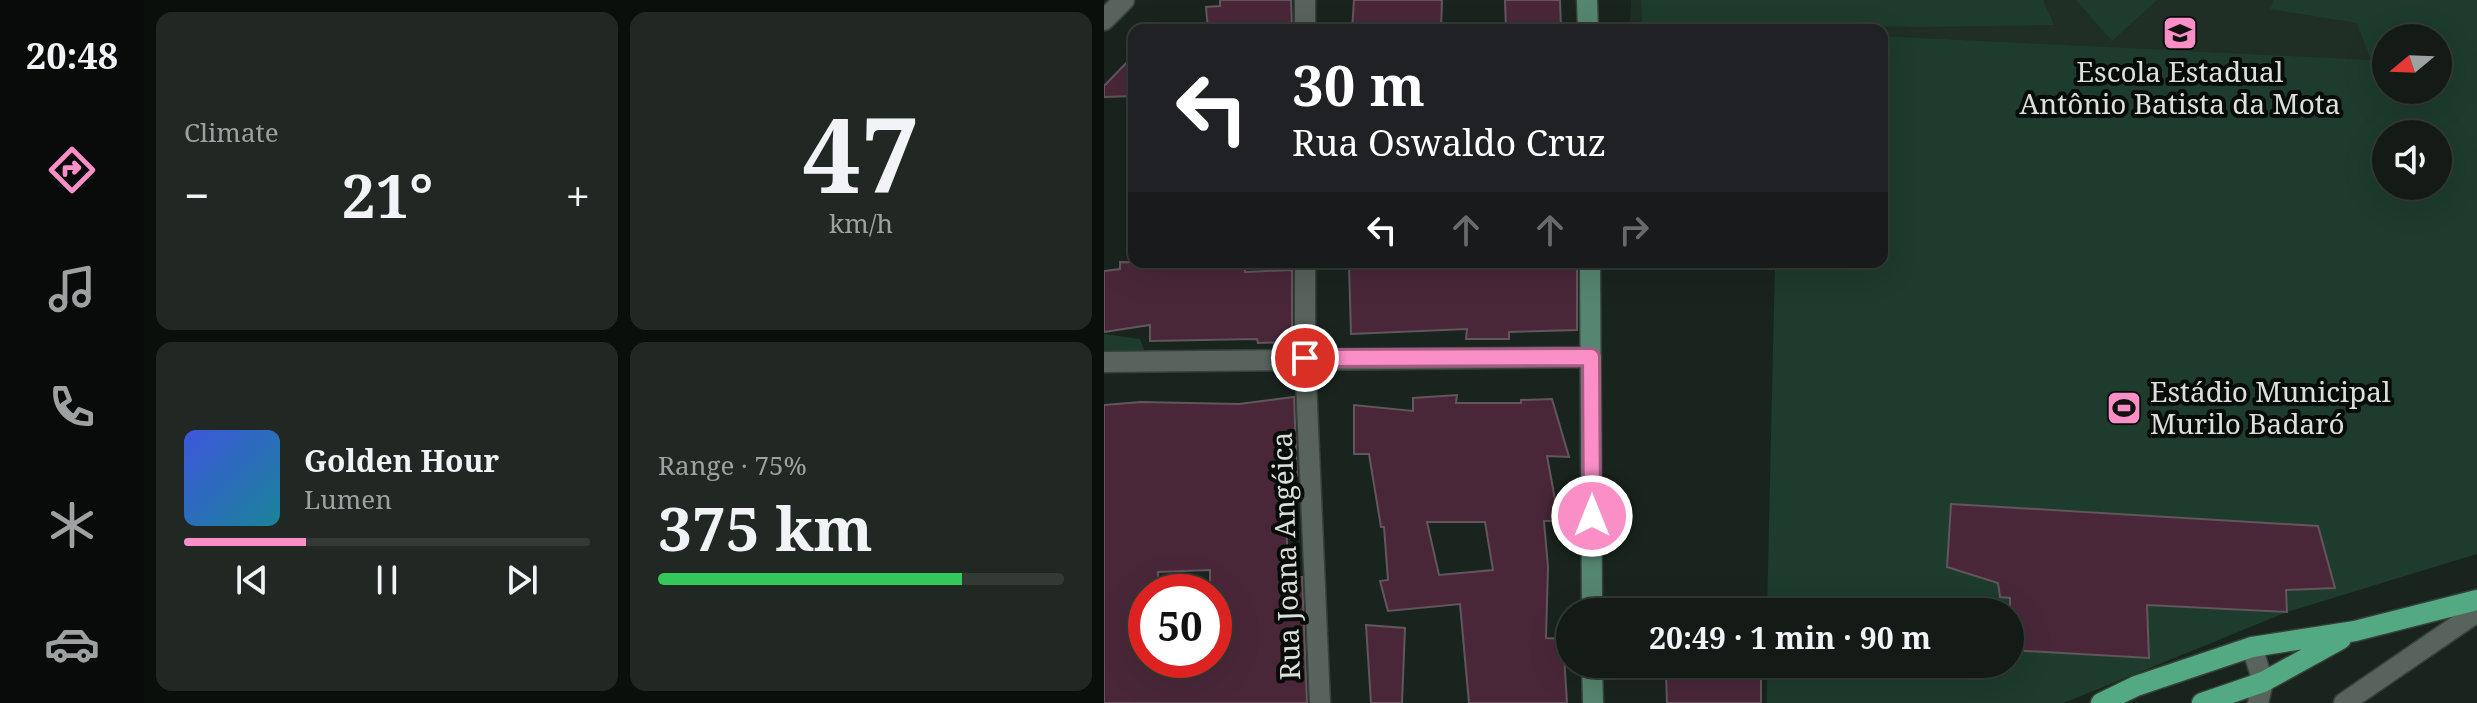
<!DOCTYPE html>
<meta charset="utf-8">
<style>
body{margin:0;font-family:"Noto Serif",serif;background:#212823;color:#f1f3f6;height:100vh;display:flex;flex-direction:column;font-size:30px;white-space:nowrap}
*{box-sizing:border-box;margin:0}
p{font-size:26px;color:#9da1a1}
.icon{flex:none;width:44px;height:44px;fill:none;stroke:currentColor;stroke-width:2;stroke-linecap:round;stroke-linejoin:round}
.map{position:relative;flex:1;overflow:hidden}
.details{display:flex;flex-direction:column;gap:12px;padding:12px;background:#0b0f0c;width:960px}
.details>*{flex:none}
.banner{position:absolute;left:24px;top:24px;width:760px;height:244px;border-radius:16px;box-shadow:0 8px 32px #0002,0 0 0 2px #333935;background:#202124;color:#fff;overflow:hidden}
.needle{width:52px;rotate:251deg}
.tools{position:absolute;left:1268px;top:24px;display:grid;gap:16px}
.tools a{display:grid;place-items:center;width:80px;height:80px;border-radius:50%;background:#141b16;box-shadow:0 8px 32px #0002,0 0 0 2px #333935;font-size:40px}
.speed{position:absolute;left:24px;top:574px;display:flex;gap:16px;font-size:40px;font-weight:700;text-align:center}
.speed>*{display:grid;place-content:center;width:104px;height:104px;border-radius:50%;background:#141b16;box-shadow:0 8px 32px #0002,0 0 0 2px #333935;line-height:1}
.speed .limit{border:12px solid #d22;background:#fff;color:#111}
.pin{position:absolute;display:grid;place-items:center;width:68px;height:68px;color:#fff;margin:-34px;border:4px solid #fff;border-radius:50%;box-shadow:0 2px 8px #0007}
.me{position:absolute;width:88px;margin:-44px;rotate:0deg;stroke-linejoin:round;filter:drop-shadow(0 0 6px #0008)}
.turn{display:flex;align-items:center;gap:28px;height:168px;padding:0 32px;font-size:36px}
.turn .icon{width:104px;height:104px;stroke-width:2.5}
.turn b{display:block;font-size:56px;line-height:68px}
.lanes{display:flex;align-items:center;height:76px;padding:0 32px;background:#0003;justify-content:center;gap:40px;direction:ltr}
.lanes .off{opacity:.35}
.big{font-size:60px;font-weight:700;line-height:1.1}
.details .card{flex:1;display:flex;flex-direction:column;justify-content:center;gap:12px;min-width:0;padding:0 28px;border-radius:16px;background:#212823}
.details .dial{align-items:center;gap:0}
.dial b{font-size:104px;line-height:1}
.song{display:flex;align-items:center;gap:24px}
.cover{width:96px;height:96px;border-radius:12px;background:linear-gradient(135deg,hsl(230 70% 55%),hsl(190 70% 35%))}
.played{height:8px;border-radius:4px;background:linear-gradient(90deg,#fa8fc7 30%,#333935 30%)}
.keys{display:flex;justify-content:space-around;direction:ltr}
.heat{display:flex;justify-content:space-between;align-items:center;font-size:44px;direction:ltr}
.charge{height:12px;border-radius:6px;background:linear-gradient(90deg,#34c759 75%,#333935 0)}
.details .tiles{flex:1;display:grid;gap:12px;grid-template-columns:repeat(2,1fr)}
.trip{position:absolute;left:452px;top:598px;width:468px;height:80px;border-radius:40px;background:#141b16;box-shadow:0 8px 32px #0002,0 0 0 2px #333935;font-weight:700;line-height:80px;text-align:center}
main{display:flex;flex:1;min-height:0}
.tabs{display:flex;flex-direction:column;width:144px;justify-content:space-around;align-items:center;background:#080b09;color:#9da1a1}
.tabs .icon{width:56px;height:56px}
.tabs .on{color:#fa8fc7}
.tabs b{font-size:36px;color:#f1f3f6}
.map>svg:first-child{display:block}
.built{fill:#1f2f26}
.green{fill:#1d3c2d;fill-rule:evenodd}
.building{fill:#492739;stroke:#62565c;stroke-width:2;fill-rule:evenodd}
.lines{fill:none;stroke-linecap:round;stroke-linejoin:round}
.minor-casing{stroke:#38403b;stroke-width:23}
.secondary-casing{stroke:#38403b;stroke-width:23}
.primary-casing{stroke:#38403b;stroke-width:23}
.minor{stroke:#57635c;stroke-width:20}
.secondary{stroke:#55866f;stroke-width:20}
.primary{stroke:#53aa82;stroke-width:20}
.route-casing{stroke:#a25d81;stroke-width:20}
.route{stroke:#fa8fc7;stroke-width:14}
.labels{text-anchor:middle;stroke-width:8;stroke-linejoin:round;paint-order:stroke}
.poi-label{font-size:28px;fill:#dae1dd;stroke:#080c09}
.street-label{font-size:28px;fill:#dae1dd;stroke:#080c09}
</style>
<main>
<nav class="tabs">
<b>20:48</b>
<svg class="icon on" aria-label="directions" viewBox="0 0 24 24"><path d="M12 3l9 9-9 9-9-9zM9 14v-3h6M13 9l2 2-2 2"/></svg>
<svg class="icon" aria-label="music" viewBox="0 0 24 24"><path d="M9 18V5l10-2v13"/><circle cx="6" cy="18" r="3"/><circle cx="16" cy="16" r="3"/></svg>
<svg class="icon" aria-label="phone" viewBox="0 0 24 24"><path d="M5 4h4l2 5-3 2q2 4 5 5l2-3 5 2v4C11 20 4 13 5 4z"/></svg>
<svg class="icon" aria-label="climate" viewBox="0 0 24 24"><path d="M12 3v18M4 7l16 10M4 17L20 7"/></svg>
<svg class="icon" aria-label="car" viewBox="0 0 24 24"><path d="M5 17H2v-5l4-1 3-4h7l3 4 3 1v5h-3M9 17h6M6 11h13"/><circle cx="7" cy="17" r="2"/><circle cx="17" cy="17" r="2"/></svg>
</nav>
<section class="details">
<div class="tiles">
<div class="card"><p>Climate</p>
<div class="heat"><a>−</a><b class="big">21°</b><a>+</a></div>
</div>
<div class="card dial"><b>47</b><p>km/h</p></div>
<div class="card">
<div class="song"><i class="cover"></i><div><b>Golden Hour</b><p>Lumen</p></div></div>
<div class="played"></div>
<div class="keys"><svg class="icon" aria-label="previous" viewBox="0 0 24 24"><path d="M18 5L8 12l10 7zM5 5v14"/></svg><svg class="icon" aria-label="pause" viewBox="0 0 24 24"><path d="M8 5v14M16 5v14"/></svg><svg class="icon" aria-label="next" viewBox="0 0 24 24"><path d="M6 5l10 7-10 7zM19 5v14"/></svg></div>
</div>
<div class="card"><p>Range · 75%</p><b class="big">375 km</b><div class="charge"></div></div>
</div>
</section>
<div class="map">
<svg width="1373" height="703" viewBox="0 0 1373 703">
<rect width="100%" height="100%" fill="#1a241e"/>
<path class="built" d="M527,0h846l-39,38h-52v23l-504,-25v-6h-124l-128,-6z"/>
<path class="green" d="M537,0h402l11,25 -135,2 -277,-3z
M972,0h81l-45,41z
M1170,0h203v554l-190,58 -223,91h-297v-39h243v-52h-243l8,-350h107v-226l489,24 -14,-37 -87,-14zM1282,38h52v52h-52zM1282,134h52v52h-52z
M0,334l36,5 6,16 -42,-1z"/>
<path class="building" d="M116,0h71l1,30h-84l-2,-23 14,-1z
M250,0h88l-1,30h-89z
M401,0h55l1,30h-55z
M30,55v41l-30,1v-11z
M16,262l125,3v7l47,-2v72l-34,1 -1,-4 -107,2v-16l-46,7v-61l16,-2z
M361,262h91v5l21,1v62l-68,2v7h-43l1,-10 -116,5 -2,-69z
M353,395l-1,8h65v-3l31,-1 17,58 -22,-1 12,65h-15l4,46 -2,71 17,1 4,64h-98l-9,-99 -72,7 -8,-30 8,-1 -4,-53h-3l-12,-73h-15v-49l59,6v-13zM323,522h58l8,48 -54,5z
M190,397l3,79 -12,1 3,100h14l5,126h-203v-298l37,-3 98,2zM106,570v22h4v68h-68v-68h13l-1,-20z
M847,504l367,22 17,62 -49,2 1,22 -140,-7 2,53 -139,-8v-52l-10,-1 -2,-14 -51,-16z
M262,625l39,3 -3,75h-31z
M579,664h68l-1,7h11v32h-94l-1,-31 17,-1z"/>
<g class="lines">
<g class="minor-casing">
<path id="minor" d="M0,20l20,-20
M201,30v-30
M201,262v96l15,345
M0,362l487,-5
M1148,647l11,35 -5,21
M1240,703l133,-91"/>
</g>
<g class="secondary-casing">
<path id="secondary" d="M483,0l1,30
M486,262l2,350
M488,664l1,39"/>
</g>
<g class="primary-casing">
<path id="primary" d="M997,703l35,-17 116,-39 103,-16 122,-31
M1098,703l61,-21 78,-43"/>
</g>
<use href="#minor" class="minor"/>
<use href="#secondary" class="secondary"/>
<use href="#primary" class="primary"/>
</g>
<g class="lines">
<g class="route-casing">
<path id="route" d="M201,358l286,-1 1,159"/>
</g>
<use href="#route" class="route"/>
</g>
<defs>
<g id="school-square" transform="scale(1.8)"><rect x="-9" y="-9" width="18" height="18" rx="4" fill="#fa8fc7" stroke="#080c09"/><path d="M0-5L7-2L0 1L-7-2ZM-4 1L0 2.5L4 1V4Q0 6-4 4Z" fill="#111"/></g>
<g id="stadium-square" transform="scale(1.8)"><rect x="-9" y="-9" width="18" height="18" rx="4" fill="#fa8fc7" stroke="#080c09"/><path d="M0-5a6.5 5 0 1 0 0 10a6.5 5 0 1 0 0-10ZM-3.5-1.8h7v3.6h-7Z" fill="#111"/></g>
</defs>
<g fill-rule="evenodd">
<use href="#school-square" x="1076" y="33"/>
<use href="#stadium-square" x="1020" y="408"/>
</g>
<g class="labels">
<g class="poi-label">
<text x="1076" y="82">Escola Estadual<tspan x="1076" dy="32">Antônio Batista da Mota</tspan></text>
<text x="1046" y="402" text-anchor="start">Estádio Municipal<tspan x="1046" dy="32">Murilo Badaró</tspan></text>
</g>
<g class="street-label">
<text transform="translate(182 556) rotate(-92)" y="10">Rua Joana Angéica</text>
</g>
</g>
</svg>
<div class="tools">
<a><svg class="needle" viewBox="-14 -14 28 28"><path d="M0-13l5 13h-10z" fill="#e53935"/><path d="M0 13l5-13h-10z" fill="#9da1a1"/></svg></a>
<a><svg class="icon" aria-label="sound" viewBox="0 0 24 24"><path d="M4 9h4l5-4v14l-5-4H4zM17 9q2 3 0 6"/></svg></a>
</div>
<div class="speed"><div class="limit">50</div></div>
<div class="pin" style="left:201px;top:358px;background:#d93025"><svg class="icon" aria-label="arrive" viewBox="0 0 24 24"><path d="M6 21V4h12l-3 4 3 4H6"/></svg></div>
<svg class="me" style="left:488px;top:516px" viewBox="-20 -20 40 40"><circle r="17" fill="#fa8fc7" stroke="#fff" stroke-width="3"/><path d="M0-11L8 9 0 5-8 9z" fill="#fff"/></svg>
<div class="trip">20:49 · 1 min · 90 m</div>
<div class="banner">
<div class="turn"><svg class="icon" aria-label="left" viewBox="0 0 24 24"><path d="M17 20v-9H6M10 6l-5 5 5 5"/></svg><div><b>30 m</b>Rua Oswaldo Cruz</div></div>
<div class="lanes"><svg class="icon" aria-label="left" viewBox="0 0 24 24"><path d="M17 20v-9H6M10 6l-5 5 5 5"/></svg><svg class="icon off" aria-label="ahead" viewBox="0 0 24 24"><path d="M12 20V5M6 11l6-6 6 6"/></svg><svg class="icon off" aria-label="ahead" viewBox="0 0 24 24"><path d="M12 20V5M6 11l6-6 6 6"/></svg><svg class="icon off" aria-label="right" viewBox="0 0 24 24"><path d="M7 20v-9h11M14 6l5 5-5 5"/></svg></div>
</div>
</div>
</main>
